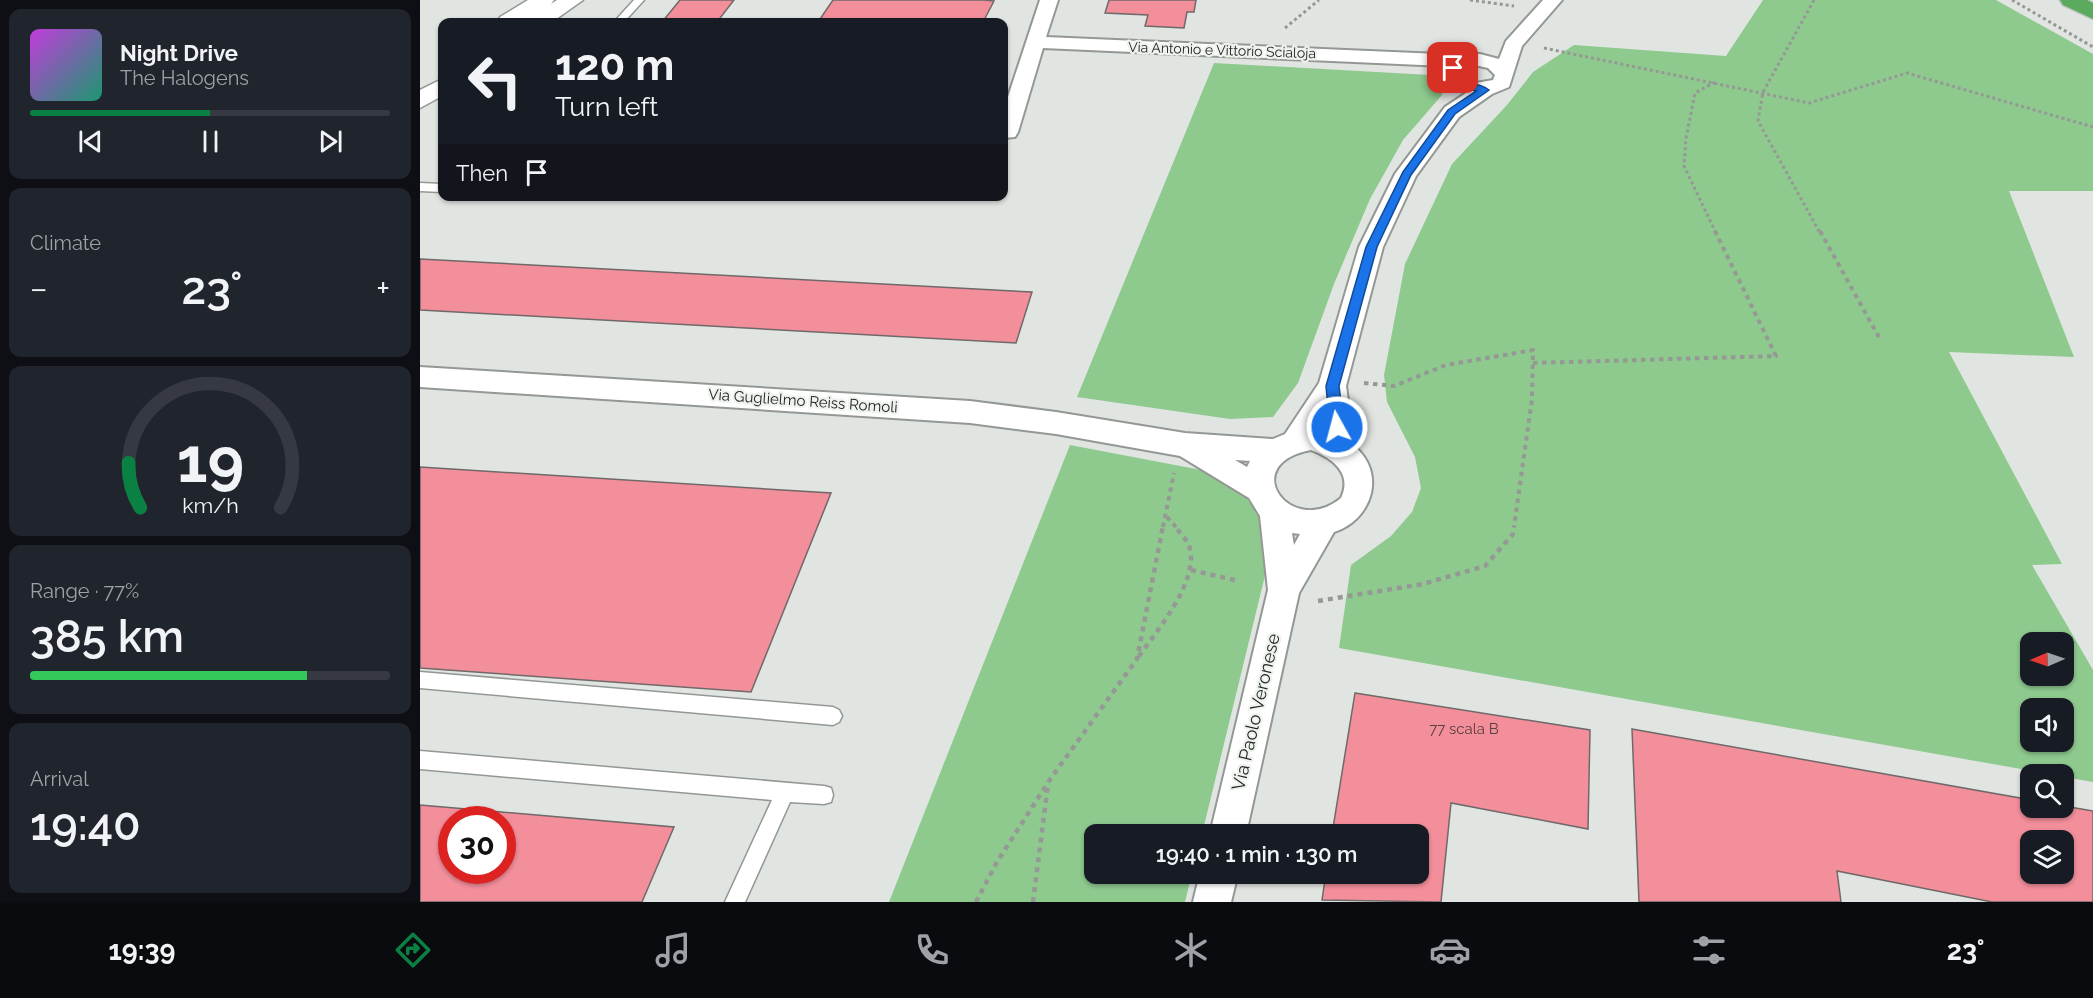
<!DOCTYPE html>
<meta charset="utf-8">
<style>
body{margin:0;font-family:Raleway,sans-serif;background:#20242c;color:#f1f3f6;height:100vh;display:flex;flex-direction:column;font-size:22px;white-space:nowrap}
*{box-sizing:border-box;margin:0}
p{font-size:20px;color:#9ea1a6}
.icon{flex:none;width:33px;height:33px;fill:none;stroke:currentColor;stroke-width:2;stroke-linecap:round;stroke-linejoin:round}
.map{position:relative;flex:1;overflow:hidden}
.drawer{display:flex;flex-direction:column;gap:9px;padding:9px;background:#0d0f14;width:420px}
.drawer>*{flex:none}
.hud{position:absolute;left:18px;top:18px;width:570px;height:183px;border-radius:12px;box-shadow:0 2px 4px #0004;background:#171b24;color:#f1f3f6;overflow:hidden}
.needle{width:39px;rotate:268deg}
.controls{position:absolute;left:1600px;top:632px;display:grid;gap:12px}
.controls a{display:grid;place-items:center;width:54px;height:54px;border-radius:12px;background:#171b24;box-shadow:0 2px 4px #0004;font-size:30px}
.speed{position:absolute;left:18px;top:806px;display:flex;gap:12px;font-size:30px;font-weight:700;text-align:center}
.speed>*{display:grid;place-content:center;width:78px;height:78px;border-radius:50%;background:#171b24;box-shadow:0 2px 4px #0004;line-height:1}
.speed .limit{border:9px solid #d22;background:#fff;color:#111}
.pin{position:absolute;display:grid;place-items:center;width:51px;height:51px;color:#fff;margin:-26px;border-radius:12px;box-shadow:0 3px 9px #0006}
.me{position:absolute;width:66px;margin:-33px;rotate:353deg;stroke-linejoin:round;filter:drop-shadow(0 0 4px #0008)}
.turn{display:flex;align-items:center;gap:21px;height:126px;padding:0 18px;font-size:27px}
.turn .icon{width:78px;height:78px;stroke-width:2.5}
.turn b{display:block;font-size:42px;line-height:51px}
.then{display:flex;align-items:center;height:57px;padding:0 18px;background:#0003;gap:12px;font-size:22px}
.big{font-size:45px;font-weight:600;line-height:1.1}
.drawer .widget{flex:1;display:flex;flex-direction:column;justify-content:center;gap:9px;min-width:0;padding:0 21px;border-radius:12px;background:#20242c}
.drawer .dial{align-items:center;gap:0}
.dial svg{height:156px;overflow:visible;fill:none;stroke:#363941;stroke-width:7;stroke-linecap:round;text-anchor:middle}
.dial text{fill:#f1f3f6;stroke:none}
.song{display:flex;align-items:center;gap:18px}
.cover{width:72px;height:72px;border-radius:9px;background:linear-gradient(135deg,hsl(290 70% 55%),hsl(160 70% 35%))}
.played{height:6px;border-radius:3px;background:linear-gradient(90deg,#0b8043 50%,#363941 50%)}
.keys{display:flex;justify-content:space-around;direction:ltr}
.heat{display:flex;justify-content:space-between;align-items:center;font-size:33px;direction:ltr}
.charge{height:9px;border-radius:4px;background:linear-gradient(90deg,#34c759 77%,#363941 0)}
.trip{position:absolute;left:664px;top:824px;width:345px;height:60px;border-radius:12px;background:#171b24;box-shadow:0 2px 4px #0004;font-weight:600;line-height:60px;text-align:center}
.menu{display:flex;height:96px;justify-content:space-around;align-items:center;background:#090b0e;color:#9ea1a6}
.menu .icon{width:42px;height:42px}
.menu .selected{color:#0b8043}
.menu b{font-size:27px;color:#f1f3f6}
main{display:flex;flex:1;min-height:0}
.map>svg:first-child{display:block}
.green{fill:#8ec98e;fill-rule:evenodd}
.building{fill:#f38e9b;stroke:#6f6969;stroke-width:1.5;fill-rule:evenodd}
.lines{fill:none;stroke-linecap:round;stroke-linejoin:round}
.lane-casing{stroke:#949894;stroke-width:3}
.street-casing{stroke:#949894;stroke-width:4}
.secondary-casing{stroke:#949894;stroke-width:3}
.highway-casing{stroke:#c2c2c2;stroke-width:3}
.path-far2{stroke:#959895;stroke-width:3;stroke-dasharray:3 3;stroke-linecap:butt}
.path-far1{stroke:#959895;stroke-width:4;stroke-dasharray:4.5 4.5;stroke-linecap:butt}
.path{stroke:#959895;stroke-width:4.5;stroke-dasharray:5 5;stroke-linecap:butt}
.lane{fill:#fff;fill-rule:evenodd}
.street{fill:#fff;fill-rule:evenodd}
.secondary{fill:#fff;fill-rule:evenodd}
.highway{fill:#5baa5e;fill-rule:evenodd}
.route{fill:#1a73e8;stroke:#114b97;stroke-width:1.5}
.labels{text-anchor:middle;stroke-width:4.5;stroke-linejoin:round;paint-order:stroke}
.far-street-label{font-size:14px;fill:#242524;stroke:#eef3ee}
.street-label{font-size:15px;fill:#242524;stroke:#eef3ee}
.near-number-label{font-size:15px;fill:#583f42}
.near-street-label{font-size:18px;fill:#242524;stroke:#eef3ee}
</style>
<main>
<section class="drawer">
<div class="widget">
<div class="song"><i class="cover"></i><div><b>Night Drive</b><p>The Halogens</p></div></div>
<div class="played"></div>
<div class="keys"><svg class="icon" aria-label="previous" viewBox="0 0 24 24"><path d="M18 5L8 12l10 7zM5 5v14"/></svg><svg class="icon" aria-label="pause" viewBox="0 0 24 24"><path d="M8 5v14M16 5v14"/></svg><svg class="icon" aria-label="next" viewBox="0 0 24 24"><path d="M6 5l10 7-10 7zM19 5v14"/></svg></div>
</div>
<div class="widget"><p>Climate</p>
<div class="heat"><a>−</a><b class="big">23°</b><a>+</a></div>
</div>
<div class="widget dial"><svg viewBox="0 0 100 80">
<path d="M14 69A42 42 0 1 1 86 69"/>
<path d="M14 69A42 42 0 0 1 8 46" stroke="#0b8043"/>
<text x="50" y="56" font-size="32" font-weight="700">19</text>
<text x="50" y="72" font-size="11">km/h</text>
</svg></div>
<div class="widget"><p>Range · 77%</p><b class="big">385 km</b><div class="charge"></div></div>
<div class="widget"><p>Arrival</p><b class="big">19:40</b></div>
</section>
<div class="map">
<svg width="1673" height="902" viewBox="0 0 1673 902">
<rect width="100%" height="100%" fill="#e1e5e1"/>
<path class="green" d="M1343,0h233l97,54v137h-84l65,166 -125,-5 113,212 -30,1 61,105v112l-29,-5v-3h-15l-710,-126 12,-83 40,-29 21,-24 9,-24 -6,-31 -28,-55 -3,-27 21,-111 47,-100 55,-59 26,-33 41,-27 152,11zM1611,642h33v33h-33zM1611,708h33v33h-33z
M794,63l216,12 12,8v12l-39,45 -33,59 -36,85 -36,99 -25,34 -43,2 -153,-22z
M650,445l147,28c34,22 46,44 53,82l-68,279h-107v39h97l-7,29h-296z"/>
<path class="building" d="M260,0h54l-17,22h-55z
M413,0h151l10,1 -11,21 -163,-3z
M689,0h87l-2,12h-7l-3,16 -39,-2 3,-11 -43,-2z
M0,259l612,33 -16,51 -596,-33z
M0,467l411,26 -80,199 -331,-24z
M935,693l235,37 -2,99 -137,-26 -10,99 -119,-2 4,-27h93v-39h-87z
M1212,729l399,71v7l33,-1 29,5v91h-101l-155,-31 4,31h-202zM1611,840h33v33h-33z
M0,805l254,22 -32,75h-222zM32,819h50v51h-50z"/>
<g class="lines">
<g class="lane-casing">
<path id="lane" d="M214,0h10l-20,22h-10z
M0,183l22,1v8l-22,-1z
M0,672l413,35 6,3 3,6 -3,6 -6,3 -413,-37z
M0,751l404,35 7,2 2,7 -2,7 -7,2 -34,-2 -45,100h-20l47,-102 -352,-31z"/>
</g>
<g class="street-casing">
<path id="street" d="M620,0h18l-12,37 417,18 17,-1 19,5 7,-18 37,-41h19l-40,46 -13,41 -17,7 -33,23 -43,59 -33,71 -37,139 8,60c33,27 18,74 -20,86l-35,61 -53,241h-36l58,-244 -8,-74 -11,-18 -69,-42 -124,-22 -86,-11 -550,-36v-20l550,34 86,11 129,21 88,6 12,-5 34,-51 40,-136 36,-73 50,-67 21,-14 -15,-7 -8,-9 1,-11 -401,-18 -25,84 -3,5 -11,1v-29zM1054,65l14,3 7,7 -2,5 -17,3 -11,-6 -2,-6zM903,422l1,10 -6,-2zM891,450c21,8 42,23 30,48 -50,41 -105,-34 -30,-48zM815,460l15,1 -3,6zM872,533l8,1 -6,11z
M780,873h38l-7,29h-38z"/>
</g>
<g class="secondary-casing">
<path id="secondary" d="M108,0h26l-3,4 6,-4h26l-31,22h-25l3,-4 -8,4h-25l3,-5z
M22,79v17l-22,12v-18z"/>
</g>
<g class="highway-casing">
<path id="highway" d="M1640,0h27l6,3v16l-30,-14z"/>
</g>
<path class="path-far2" d="M1050,0l44,6
M1394,0l-51,92 -5,29 62,112
M1592,0l81,47
M865,28l34,-28
M1124,48l265,55 98,-30 186,54
M1295,82l-20,11 -9,45 -2,28 32,67"/>
<path class="path-far1" d="M1400,231l61,110
M1113,363l243,-7 -61,-125
M944,383l30,3 52,-21 87,-15 -1,49 -18,128
M747,517l9,10
M743,527l11,-54"/>
<path class="path" d="M771,570l48,11
M898,601l105,-17 62,-18 28,-32 1,-8
M719,656c18,-25 59,-74 51,-107 -2,-9 -10,-16 -16,-23
M556,902l21,-40 52,-81 88,-122 26,-133
M613,902l15,-118"/>
<use href="#lane" class="lane"/>
<use href="#street" class="street"/>
<use href="#secondary" class="secondary"/>
<use href="#highway" class="highway"/>
</g>
<path class="route" d="M1030,66h6c9,27 15,11 33,24l-34,24 -44,61 -34,72 -38,139 5,41 -7,6 -7,-6 -4,-41 40,-139 37,-75 45,-62 28,-19 -20,-5 -8,-9z"/>
<g class="labels">
<g class="far-street-label">
<text transform="translate(802 50) rotate(2)" y="5">Via Antonio e Vittorio Scialoja</text>
</g>
<g class="street-label">
<text transform="translate(383 401) rotate(4)" y="5">Via Guglielmo Reiss Romoli</text>
</g>
<g class="near-number-label">
<text x="1044" y="734">77 scala B</text>
</g>
<g class="near-street-label">
<text transform="translate(836 712) rotate(-77)" y="6">Via Paolo Veronese</text>
</g>
</g>
</svg>
<div class="controls">
<a><svg class="needle" viewBox="-14 -14 28 28"><path d="M0-13l5 13h-10z" fill="#e53935"/><path d="M0 13l5-13h-10z" fill="#9ea1a6"/></svg></a>
<a><svg class="icon" aria-label="sound" viewBox="0 0 24 24"><path d="M4 9h4l5-4v14l-5-4H4zM17 9q2 3 0 6"/></svg></a>
<a><svg class="icon" aria-label="search" viewBox="0 0 24 24"><circle cx="10" cy="10" r="6"/><path d="M15 15l6 6"/></svg></a>
<a><svg class="icon" aria-label="layers" viewBox="0 0 24 24"><path d="M12 4l9 5-9 5-9-5zM3 14l9 5 9-5"/></svg></a>
</div>
<div class="speed"><div class="limit">30</div></div>
<div class="pin" style="left:1033px;top:68px;background:#d93025"><svg class="icon" aria-label="arrive" viewBox="0 0 24 24"><path d="M6 21V4h12l-3 4 3 4H6"/></svg></div>
<svg class="me" style="left:917px;top:427px" viewBox="-20 -20 40 40"><circle r="17" fill="#1a73e8" stroke="#fff" stroke-width="3"/><path d="M0-11L8 9 0 5-8 9z" fill="#fff"/></svg>
<div class="trip">19:40 · 1 min · 130 m</div>
<div class="hud">
<div class="turn"><svg class="icon" aria-label="left" viewBox="0 0 24 24"><path d="M17 20v-9H6M10 6l-5 5 5 5"/></svg><div><b>120 m</b>Turn left</div></div>
<div class="then">Then<svg class="icon" aria-label="arrive" viewBox="0 0 24 24"><path d="M6 21V4h12l-3 4 3 4H6"/></svg></div>
</div>
</div>
</main>
<nav class="menu">
<b>19:39</b>
<svg class="icon selected" aria-label="directions" viewBox="0 0 24 24"><path d="M12 3l9 9-9 9-9-9zM9 14v-3h6M13 9l2 2-2 2"/></svg>
<svg class="icon" aria-label="music" viewBox="0 0 24 24"><path d="M9 18V5l10-2v13"/><circle cx="6" cy="18" r="3"/><circle cx="16" cy="16" r="3"/></svg>
<svg class="icon" aria-label="phone" viewBox="0 0 24 24"><path d="M5 4h4l2 5-3 2q2 4 5 5l2-3 5 2v4C11 20 4 13 5 4z"/></svg>
<svg class="icon" aria-label="climate" viewBox="0 0 24 24"><path d="M12 3v18M4 7l16 10M4 17L20 7"/></svg>
<svg class="icon" aria-label="car" viewBox="0 0 24 24"><path d="M5 17H2v-5l4-1 3-4h7l3 4 3 1v5h-3M9 17h6M6 11h13"/><circle cx="7" cy="17" r="2"/><circle cx="17" cy="17" r="2"/></svg>
<svg class="icon" aria-label="filters" viewBox="0 0 24 24"><path d="M4 7h16M4 17h16"/><circle cx="9" cy="7" r="2"/><circle cx="15" cy="17" r="2"/></svg>
<b>23°</b>
</nav>
